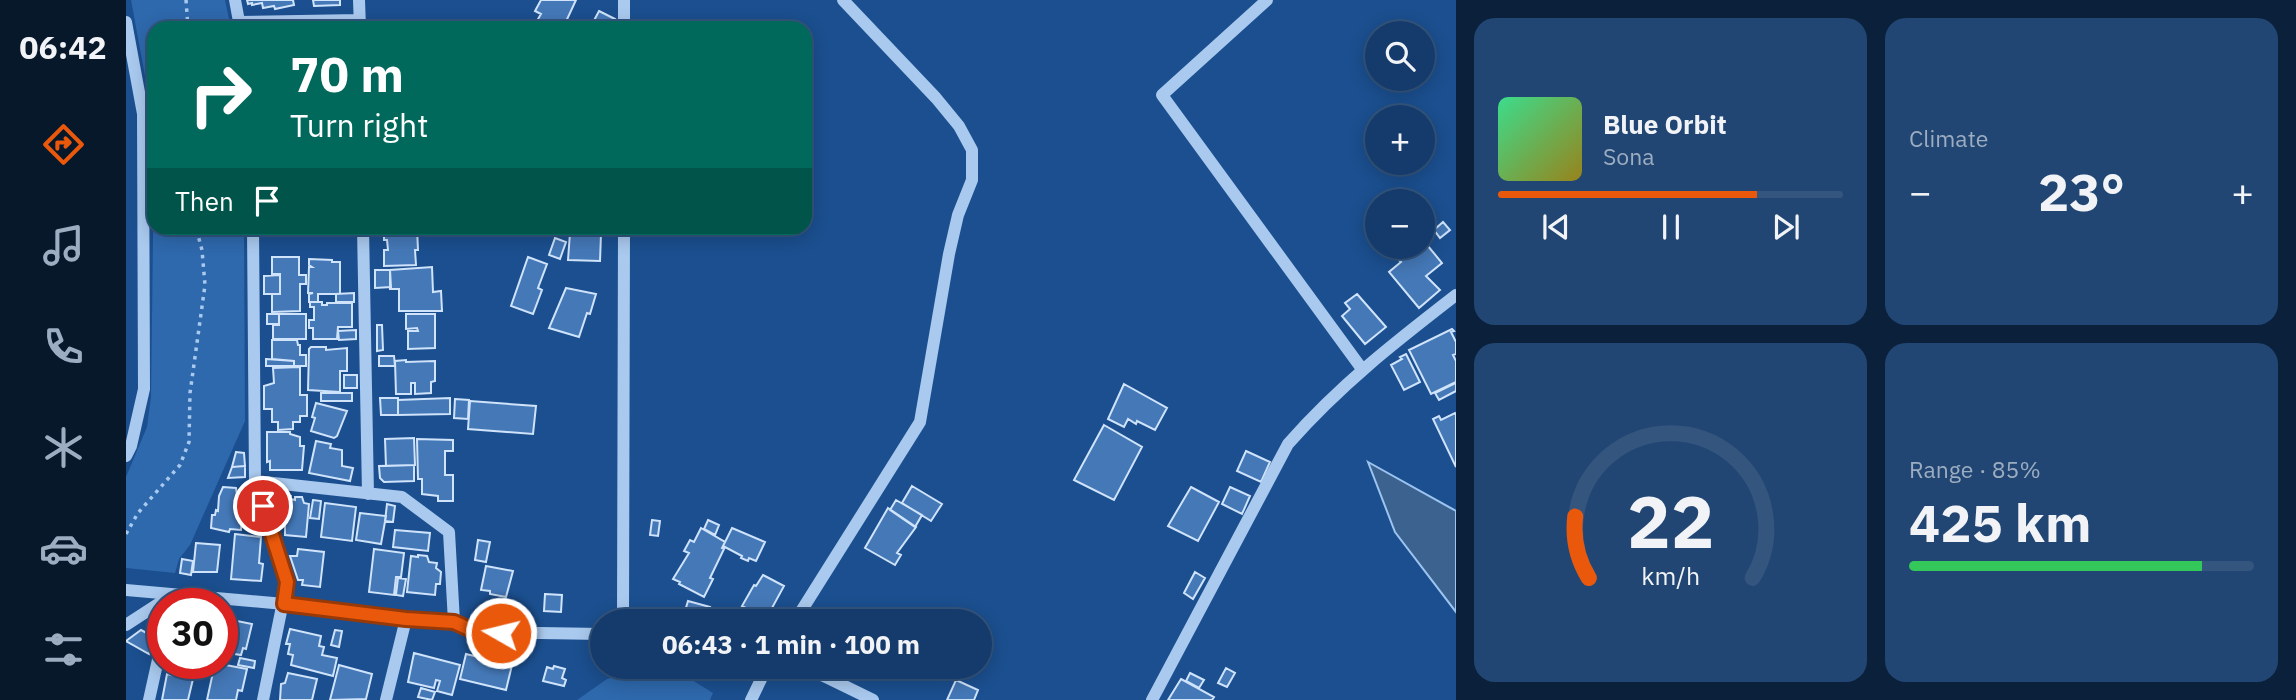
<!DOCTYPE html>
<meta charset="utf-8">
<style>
body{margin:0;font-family:"IBM Plex Sans",sans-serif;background:#214673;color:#f1f3f6;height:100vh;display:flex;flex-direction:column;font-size:26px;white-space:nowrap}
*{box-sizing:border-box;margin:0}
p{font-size:23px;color:#9dadc1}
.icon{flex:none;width:38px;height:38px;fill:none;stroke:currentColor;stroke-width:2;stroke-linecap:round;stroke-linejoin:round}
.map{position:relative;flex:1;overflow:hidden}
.sheet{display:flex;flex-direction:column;gap:18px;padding:18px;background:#0b203b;width:840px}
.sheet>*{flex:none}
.top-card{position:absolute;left:21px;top:21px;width:665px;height:214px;border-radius:21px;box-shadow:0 4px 18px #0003,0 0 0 2px #33557e;background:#00695c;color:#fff;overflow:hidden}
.buttons{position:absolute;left:1239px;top:21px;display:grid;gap:14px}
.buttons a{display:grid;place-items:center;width:70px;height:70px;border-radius:50%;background:#143b6b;box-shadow:0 4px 18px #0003,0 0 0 2px #33557e;font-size:35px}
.speed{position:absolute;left:21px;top:588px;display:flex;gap:14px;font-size:35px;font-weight:700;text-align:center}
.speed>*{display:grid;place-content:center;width:91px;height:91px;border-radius:50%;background:#143b6b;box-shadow:0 4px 18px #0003,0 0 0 2px #33557e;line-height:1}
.speed .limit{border:10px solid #d22;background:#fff;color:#111}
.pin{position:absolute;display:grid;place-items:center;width:60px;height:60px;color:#fff;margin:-30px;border:4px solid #fff;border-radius:50%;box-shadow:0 2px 7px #0007}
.me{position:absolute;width:77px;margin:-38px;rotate:278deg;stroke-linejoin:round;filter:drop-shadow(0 0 5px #0008)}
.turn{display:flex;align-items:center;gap:24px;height:147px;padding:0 28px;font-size:32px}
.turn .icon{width:91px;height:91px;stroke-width:2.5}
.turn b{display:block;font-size:49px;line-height:60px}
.then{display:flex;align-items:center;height:66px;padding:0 28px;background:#0003;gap:14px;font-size:26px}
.big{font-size:52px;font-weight:700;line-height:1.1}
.sheet .card{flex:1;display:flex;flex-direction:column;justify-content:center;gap:10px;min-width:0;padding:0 24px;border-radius:21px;background:#214673}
.sheet .dial{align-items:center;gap:0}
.dial svg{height:182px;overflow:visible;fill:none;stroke:#33557e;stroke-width:7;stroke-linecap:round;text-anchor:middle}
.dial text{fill:#f1f3f6;stroke:none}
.song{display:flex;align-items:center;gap:21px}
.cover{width:84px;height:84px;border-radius:10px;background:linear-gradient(135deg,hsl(150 70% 55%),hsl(50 70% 35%))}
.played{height:7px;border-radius:4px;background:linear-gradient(90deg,#ea580c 75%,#33557e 75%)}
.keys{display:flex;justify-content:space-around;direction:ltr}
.heat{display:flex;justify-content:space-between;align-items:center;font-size:38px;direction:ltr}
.charge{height:10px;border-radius:5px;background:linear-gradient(90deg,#34c759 85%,#33557e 0)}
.sheet .tiles{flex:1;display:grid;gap:18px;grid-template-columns:repeat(2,1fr)}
.trip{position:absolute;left:464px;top:609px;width:402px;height:70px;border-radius:35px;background:#143b6b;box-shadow:0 4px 18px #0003,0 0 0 2px #33557e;font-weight:700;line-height:70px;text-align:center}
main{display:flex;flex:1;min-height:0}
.tab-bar{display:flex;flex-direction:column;width:126px;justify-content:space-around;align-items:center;background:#08182b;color:#9dadc1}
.tab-bar .icon{width:49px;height:49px}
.tab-bar .on{color:#ea580c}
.tab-bar b{font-size:32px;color:#f1f3f6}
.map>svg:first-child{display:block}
.green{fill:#2e69ad}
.water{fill:#3c6290;stroke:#9cc4f0;stroke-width:2}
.building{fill:#4478b7;stroke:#cfe3fa;stroke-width:2}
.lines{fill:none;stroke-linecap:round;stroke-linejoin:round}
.path{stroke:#a9c9ee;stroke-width:3.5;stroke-dasharray:3.5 5;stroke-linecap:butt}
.minor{stroke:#a9c9ee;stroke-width:12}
.route-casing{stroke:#983908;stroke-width:18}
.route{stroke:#ea580c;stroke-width:12}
</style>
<main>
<nav class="tab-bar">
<b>06:42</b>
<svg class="icon on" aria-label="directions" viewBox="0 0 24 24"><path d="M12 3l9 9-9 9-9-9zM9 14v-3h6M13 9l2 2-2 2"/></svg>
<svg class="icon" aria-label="music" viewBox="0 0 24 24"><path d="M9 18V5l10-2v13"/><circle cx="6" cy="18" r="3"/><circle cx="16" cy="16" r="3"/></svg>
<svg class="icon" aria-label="phone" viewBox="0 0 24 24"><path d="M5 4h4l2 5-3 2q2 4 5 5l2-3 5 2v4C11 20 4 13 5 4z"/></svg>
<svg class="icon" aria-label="climate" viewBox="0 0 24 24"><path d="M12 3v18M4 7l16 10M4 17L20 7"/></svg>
<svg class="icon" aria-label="car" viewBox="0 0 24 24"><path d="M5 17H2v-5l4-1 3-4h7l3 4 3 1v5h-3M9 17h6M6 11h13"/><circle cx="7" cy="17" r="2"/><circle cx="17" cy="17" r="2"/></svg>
<svg class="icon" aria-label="filters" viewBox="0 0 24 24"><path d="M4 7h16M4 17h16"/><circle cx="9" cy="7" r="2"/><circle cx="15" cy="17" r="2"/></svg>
</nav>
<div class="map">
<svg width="1330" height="700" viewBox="0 0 1330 700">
<rect width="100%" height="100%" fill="#1b4f8f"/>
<path class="green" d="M5,0h94l6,28h-77v200h90l1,193 -55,124 -11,14 -4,14 -49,-5v-91l21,-50 4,-30 3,-236 -5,-64z
M519,667h26l42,26 -3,7h-133l30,-21z"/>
<path class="water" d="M1242,462l88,49v101l-61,-80z"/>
<path class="building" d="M121,0h46l1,5 -19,4 -1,-3 -11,2 -1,-5 -10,2v-2l-4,1z
M187,0h27v5l-26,1z
M415,0h35l-13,28h-25l-4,-2 7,-12 -6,-3z
M473,11l16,8 -5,9h-20z
M1317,222l7,8 -10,8 -6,-8z
M272,228h19l1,22h-3l1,15 -32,1v-16h4l-1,-10h-3v-10h14z
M444,233l31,1 -1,27 -32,-1z
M429,238l11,4 -6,17 -11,-4z
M1297,240l19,23 -16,13 14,14 -21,18 -30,-36 12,-10 -2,-2 4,-4 2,2 13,-11h5z
M146,257h27v18h7v9h-6v27l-28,1v-18h8v-20h-8z
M402,257l19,7 -9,24 4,2 -9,24 -22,-8z
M183,259l23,1v2h8v32h-22v8h-9v-8l4,-1h-5l1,-26h3l-3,-2z
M306,267l1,25 8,-1 1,20h-43v-22h-9v-19z
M249,270h15l1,17 -16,1z
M154,275v19h-16v-18z
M440,288l30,6 -6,20 -3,-1 -8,24 -30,-9z
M228,293v9h-18v-8z
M1231,294l29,33 -21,17 -23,-28 8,-7 -5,-6z
M184,302h12v3h5v-2h25v24h-14l-1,12h-24v-11h-4v-8h5v-13h-4z
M141,314h12v10h-12z
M153,314h27v25h-33v-14h6z
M280,314h29v34l-27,1v-18h10l-1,-3 -11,1z
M251,325h5l1,25 -6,1z
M1326,329l2,2 -3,1 5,10v12l-3,1 3,6v21l-25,12 -22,-44z
M230,330v9l-17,1 -1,-9z
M146,340h25l1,5h2v10h6v11h-12v-5l-22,-2z
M185,347h15v3l21,-2v23h-7v21l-32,-2 1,-41z
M1280,354l14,28 -16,8 -13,-25 11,-6 -2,-2z
M253,356h15l1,10h-16z
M140,359l28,2v5h-28z
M280,360v2l29,-1v20l-4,1v11l-16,1v-11h-4v11h-15l-1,-33z
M174,367v28h7v21h-7v6h-7v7l-15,1v-8h-6v-13h-8v-23l10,-3 -1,-15z
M218,375h13v13h-13z
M1330,383v8l-17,9 -4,-7z
M998,384l43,24 -12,22 -18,-9 -1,3 -8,-5 -4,8 -16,-8z
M195,393h31v8h-31z
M254,398h18v17h-17z
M324,398v16l-52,1v-15z
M329,399l14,1 -1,19 -14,-1z
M344,401l66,5 -3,28 -65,-5z
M190,403l31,8 -10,25 -3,2 -23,-7 4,-13 -3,-1z
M1329,413l1,2v52l-23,-48 6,-3 2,4z
M978,425l38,22 -28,53 -40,-20z
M141,432h23v2l10,3v9h4l-2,24h-32v-9l-3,1z
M288,438l1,27 -29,1 -1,-27z
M291,439l36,1v11h-8v24h8v26h-15v-5l-16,-2v-15h-4z
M190,441l15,3 -1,4 12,2v16l11,2 -3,13 -41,-8z
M1120,451l24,11 -9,20 -24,-11z
M110,452l8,1 1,13 -13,1z
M288,465v16l-30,1 -4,-4 -1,-12z
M119,466v11l-17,1 4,-11z
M786,486l30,18 -11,17 -29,-18z
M97,487l13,1 2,12h5l-2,30 -11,-1 -1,3 -18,-4 1,-13h3l1,-5 2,1 1,-15z
M1065,487l28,15 -21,39 -30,-15z
M1104,487l20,9 -8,18 -20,-10z
M153,495l12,1v3l4,1v-3h7l2,6 5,1 -3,33 -21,-2v-12h-4v-9h-4z
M187,500l8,1 -2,18 -9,-1z
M770,500l26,15 -7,12 -25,-17z
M199,503l31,4 -4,34 -31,-4z
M261,504l8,2 -2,16 -8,-1z
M762,508l28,19 -19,26 4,2 -6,10 -30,-17z
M234,513l26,3 -5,28 -25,-4z
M526,520l8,1 -2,15 -8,-1z
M582,520l11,5 -4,10 -11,-6z
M575,528l24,14 -3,6 2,1 -14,29 3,1 -9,18 -25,-13 1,-2 -7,-3 16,-26 -5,-2 6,-11 4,2z
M606,528l33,14 -9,19 -7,-3 -1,3 -7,-3 1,-2 -19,-10z
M269,530l35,3 -2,18 -35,-4z
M109,534l26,3 -2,26 4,1 -2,17 -30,-2z
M352,540l12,2 -4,20 -11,-2z
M70,543l24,2 -3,27h-24z
M172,549l26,3 -4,35 -18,-2 1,-5h-5l-8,-24h7z
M248,549l30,4 -3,24h-5l-2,18 -25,-3z
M292,555l9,1 2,6 8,1 -1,5 5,4 -1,12h-4l-1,11 -28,-3 4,-36 7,1z
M56,559l11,2 -2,14 -11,-2z
M360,566l27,5 -7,26 -16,-3v-3l-9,-1z
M1069,572l10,6 -12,21 -9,-6z
M637,575l21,11 -18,33 -24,-13 12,-21 2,1z
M272,578l8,1 -3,17 -7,-1z
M419,594l17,1 -1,17 -17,-1z
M562,601l22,6 -4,14h-24z
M101,619l25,5 -6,25 -3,-1 -2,7 -19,-3z
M164,629l31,7 -2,10 5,1 -2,8 15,3 -4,18 -42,-11 2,-10 -5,-1 2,-10h-4z
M15,630l13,7 -5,17 -23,-13z
M209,630l7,1 -3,16 -8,-2z
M288,653l46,12 -8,30 -15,-4 3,-10 -4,-1 -2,8 -26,-6z
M340,654l46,11 -6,25 -46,-11z
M114,658l15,3 -1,7 -16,-3z
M89,663l32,6 -5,22 -4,-1 -2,10h-29z
M213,665l33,9 -6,25 -36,1z
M428,666l11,3 -3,9 4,2 -2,6 -21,-5 4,-14 6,2z
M1100,668l9,5 -8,14 -9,-4z
M51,671l7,2 -1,4 10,2 -5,21h-26l5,-26 9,2z
M162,673l29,6 -5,21h-32l1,-16 4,-1z
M1064,673l14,7 -5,8 -13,-7z
M1055,679l33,18 -2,3h-44z
M830,680l22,10 -4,10h-27z
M295,688l14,4 -3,8 -14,-3z"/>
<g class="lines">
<path class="path" d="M60,0l2,28
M0,534l12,-21 42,-48 9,-23 1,-49 15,-108 -3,-35 -6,-22"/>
<path class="minor" d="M109,0l5,27
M233,0l1,28
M1141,0l-105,95 200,274
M0,22l17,92 1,275 -13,57 -5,10
M113,22l121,-2
M498,28v-28
M127,228l2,253 32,101 -24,118
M237,228l5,266
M129,481l147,16 47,35 5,90
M0,590l158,14 122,15 48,3 22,10 126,2
M497,621l1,-393
M669,621l125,-199 29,-168 9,-39 14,-35v-30l-13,-24 -23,-28 -93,-98
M0,625l46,-30
M673,667l25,9 49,24
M23,700l14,-63
M260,700l20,-81
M625,700l16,-33
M1026,700l136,-256c52,-59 106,-101 168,-149"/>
</g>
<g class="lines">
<g class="route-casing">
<path id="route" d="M137,506l24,76 -3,22 122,15 48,3 22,10 25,1"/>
</g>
<use href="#route" class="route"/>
</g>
</svg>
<div class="buttons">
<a><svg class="icon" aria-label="search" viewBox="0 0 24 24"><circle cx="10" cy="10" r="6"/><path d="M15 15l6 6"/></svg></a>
<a>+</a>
<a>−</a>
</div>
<div class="speed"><div class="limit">30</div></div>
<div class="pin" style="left:137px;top:506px;background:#d93025"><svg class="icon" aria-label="arrive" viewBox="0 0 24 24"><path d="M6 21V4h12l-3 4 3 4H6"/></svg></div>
<svg class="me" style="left:375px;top:633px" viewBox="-20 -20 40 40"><circle r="17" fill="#ea580c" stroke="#fff" stroke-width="3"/><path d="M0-11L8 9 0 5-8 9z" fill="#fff"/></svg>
<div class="trip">06:43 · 1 min · 100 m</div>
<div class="top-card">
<div class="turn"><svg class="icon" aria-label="right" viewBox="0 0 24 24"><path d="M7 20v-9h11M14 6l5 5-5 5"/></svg><div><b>70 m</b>Turn right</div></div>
<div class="then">Then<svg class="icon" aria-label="arrive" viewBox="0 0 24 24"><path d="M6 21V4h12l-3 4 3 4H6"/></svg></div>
</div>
</div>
<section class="sheet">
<div class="tiles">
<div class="card">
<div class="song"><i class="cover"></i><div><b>Blue Orbit</b><p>Sona</p></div></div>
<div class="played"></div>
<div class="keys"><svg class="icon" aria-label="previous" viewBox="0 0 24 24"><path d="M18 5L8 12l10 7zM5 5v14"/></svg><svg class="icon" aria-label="pause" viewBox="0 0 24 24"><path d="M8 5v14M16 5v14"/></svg><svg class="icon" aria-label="next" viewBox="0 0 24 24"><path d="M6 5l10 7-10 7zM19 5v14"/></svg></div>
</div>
<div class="card"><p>Climate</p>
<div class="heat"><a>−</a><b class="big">23°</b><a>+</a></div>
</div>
<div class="card dial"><svg viewBox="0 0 100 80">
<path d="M14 69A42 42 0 1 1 86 69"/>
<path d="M14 69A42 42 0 0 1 8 42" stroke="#ea580c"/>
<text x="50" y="56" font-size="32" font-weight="700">22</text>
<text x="50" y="72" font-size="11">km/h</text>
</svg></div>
<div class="card"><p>Range · 85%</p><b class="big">425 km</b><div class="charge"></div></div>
</div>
</section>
</main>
